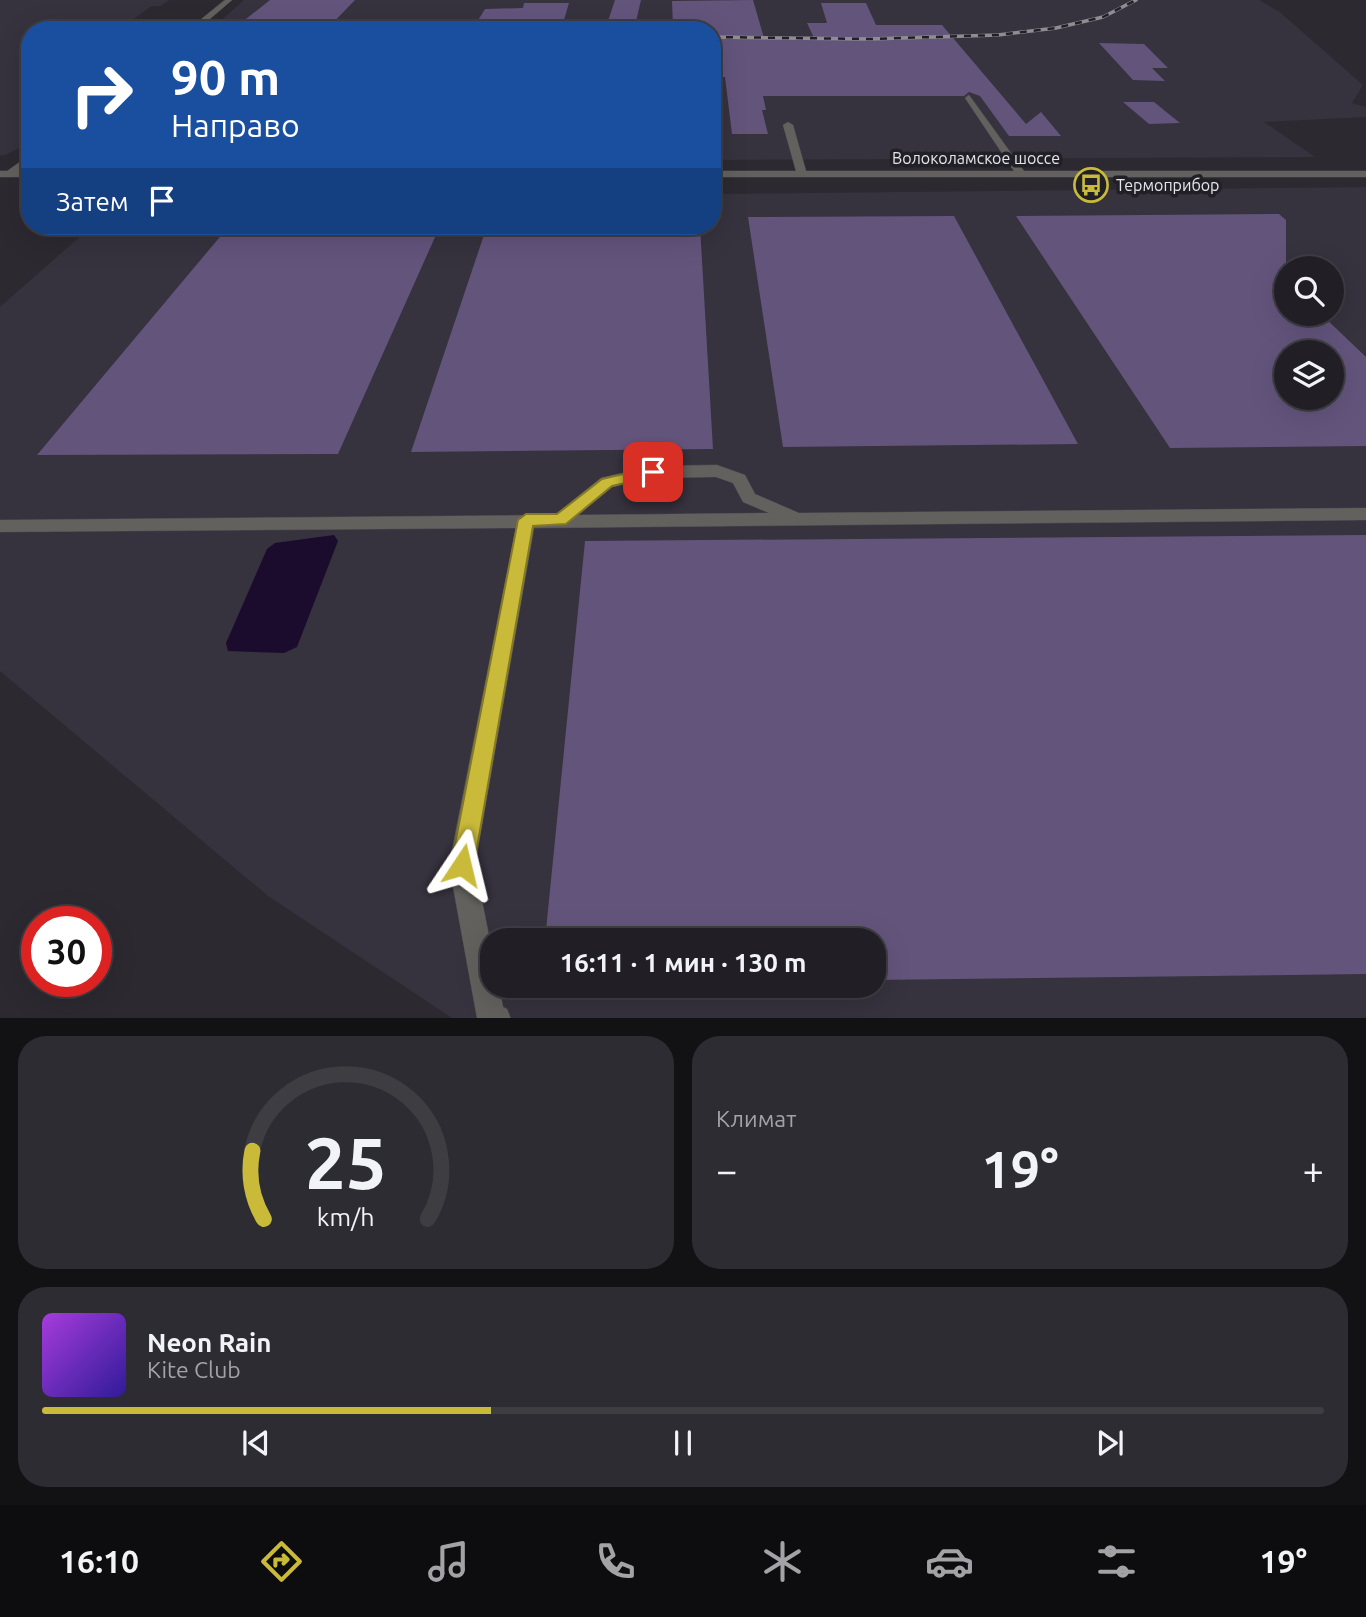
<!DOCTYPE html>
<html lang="ru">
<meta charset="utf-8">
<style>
body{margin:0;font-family:Ubuntu,sans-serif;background:#2d2c32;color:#f1f3f6;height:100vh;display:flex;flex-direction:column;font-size:26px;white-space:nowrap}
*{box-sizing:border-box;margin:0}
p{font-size:23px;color:#a2a2a7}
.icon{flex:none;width:38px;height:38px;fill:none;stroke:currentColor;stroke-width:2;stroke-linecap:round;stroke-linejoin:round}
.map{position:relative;height:1018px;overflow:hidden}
.panel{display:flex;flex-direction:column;gap:18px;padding:18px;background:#121114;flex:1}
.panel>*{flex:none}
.hud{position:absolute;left:21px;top:21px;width:700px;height:214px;border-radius:28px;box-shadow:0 7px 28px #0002,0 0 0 2px #3e3d42;background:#1a4fa0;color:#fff;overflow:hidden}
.buttons{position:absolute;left:1274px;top:256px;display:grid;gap:14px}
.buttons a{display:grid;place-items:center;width:70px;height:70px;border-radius:50%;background:#211f25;box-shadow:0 7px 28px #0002,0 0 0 2px #3e3d42;font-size:35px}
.speed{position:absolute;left:21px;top:906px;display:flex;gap:14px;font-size:35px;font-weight:700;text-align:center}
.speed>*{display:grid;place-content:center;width:91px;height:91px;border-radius:50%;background:#211f25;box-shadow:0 7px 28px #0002,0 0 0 2px #3e3d42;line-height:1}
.speed .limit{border:10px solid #d22;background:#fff;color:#111}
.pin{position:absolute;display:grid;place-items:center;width:60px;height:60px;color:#fff;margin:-30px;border-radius:14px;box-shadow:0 4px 10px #0006}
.me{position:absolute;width:77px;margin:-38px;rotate:10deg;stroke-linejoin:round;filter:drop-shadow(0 0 5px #0008)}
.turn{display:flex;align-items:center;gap:24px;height:147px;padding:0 35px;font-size:32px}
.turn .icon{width:91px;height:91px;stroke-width:2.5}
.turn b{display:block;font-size:49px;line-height:60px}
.then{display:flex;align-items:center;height:66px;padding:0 35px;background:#0003;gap:14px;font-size:26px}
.big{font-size:52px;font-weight:700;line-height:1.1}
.panel .card{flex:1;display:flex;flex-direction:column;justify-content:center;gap:10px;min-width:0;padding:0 24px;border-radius:28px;background:#2d2c32}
.panel .dial{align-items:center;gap:0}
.dial svg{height:182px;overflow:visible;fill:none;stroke:#3e3d42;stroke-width:7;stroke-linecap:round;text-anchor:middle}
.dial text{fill:#f1f3f6;stroke:none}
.song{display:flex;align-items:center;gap:21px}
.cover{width:84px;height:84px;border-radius:10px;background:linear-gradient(135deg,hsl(280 70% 55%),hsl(250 70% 35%))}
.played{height:7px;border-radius:4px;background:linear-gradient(90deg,#caba3a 35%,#3e3d42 35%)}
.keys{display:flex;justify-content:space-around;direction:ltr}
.heat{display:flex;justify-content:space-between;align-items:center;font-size:38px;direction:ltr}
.panel .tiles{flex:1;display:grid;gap:18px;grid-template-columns:1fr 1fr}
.card:last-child{grid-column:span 2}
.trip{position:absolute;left:480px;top:928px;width:406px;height:70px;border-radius:28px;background:#211f25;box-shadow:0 7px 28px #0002,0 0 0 2px #3e3d42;font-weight:700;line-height:70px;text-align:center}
.tab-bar{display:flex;height:112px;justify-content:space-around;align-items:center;background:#0d0c0f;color:#a2a2a7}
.tab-bar .icon{width:49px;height:49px}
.tab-bar .on{color:#caba3a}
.tab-bar b{font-size:32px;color:#f1f3f6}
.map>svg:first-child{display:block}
.built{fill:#36323e;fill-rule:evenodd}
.water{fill:#1b0c2e}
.building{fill:#63547c;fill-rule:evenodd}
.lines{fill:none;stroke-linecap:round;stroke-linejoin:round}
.minor-casing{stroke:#4a474f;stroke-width:1}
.minor{fill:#62615d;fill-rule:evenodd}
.rail-casing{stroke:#8f8d93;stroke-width:3.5}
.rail{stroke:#222027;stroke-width:2.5;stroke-dasharray:7;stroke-linecap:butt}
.route{fill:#caba3a;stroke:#837926;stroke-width:2}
.labels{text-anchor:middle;stroke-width:7;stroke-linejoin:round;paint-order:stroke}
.far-street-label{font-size:16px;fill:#e6e5ea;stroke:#222027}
.far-poi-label{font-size:16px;fill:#e6e5ea;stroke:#222027;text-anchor:start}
</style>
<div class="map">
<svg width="1366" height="1019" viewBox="0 0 1366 1019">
<rect width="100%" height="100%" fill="#2c2931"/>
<path class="built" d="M0,0h169l-8,6h-9l-34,24h-88v113l-25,12h-5z
M244,0h1015l22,13 82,72 -11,18 14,4v10l-102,5 51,35 -603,3v-130h-502z
M1366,187v831h-914l-184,-122 -268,-225v-364l92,-81h620v-32zM1286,268h46v45h-46zM1286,352h46v45h-46zM492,940h381v45h-381z"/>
<path class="water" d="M334,535l4,6 -41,106 -13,6 -56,-2 -2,-8 41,-94 8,-6z"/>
<path class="building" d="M270,0h85l-28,29 -95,1z
M615,0h26l-7,30h-29z
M753,0l11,38h50l-7,-15h20l-6,-20h45l10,22h66l84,99 15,-12 20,24h-52l-29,-40 -11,-4 -5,4h-201l3,14h-4l6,24h-36l-7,-57h-13v-51l-39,1 -1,-26z
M524,3h45l-8,27h-89l13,-21 38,-1z
M1099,43l45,1 24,24h-16l13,13 -32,-1z
M1123,102h31l26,21 -31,1z
M1279,214l7,6v93h34l46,44v89l-196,2 -154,-232zM1286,352h46v45h-46z
M954,216l124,228 -295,3 -35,-230z
M229,226h211l-102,228 -301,1z
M487,226h213l13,223 -302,3z
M1366,535v439l-493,6v-40h-328l40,-399z"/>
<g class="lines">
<g class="minor-casing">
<path id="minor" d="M225,0h7l-35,30h-8l6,-6 -65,-1 70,-3z
M969,95l55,76h342v6h-654v-6h84l-13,-46 5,-3 5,3 13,46h208l-49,-73z
M30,155v8l-10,8h10v6h-30v-6h7z
M717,465l28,10 10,19 44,19 567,-5v12l-832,8 -59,337 17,86v34h7l4,22 4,2 4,10 -34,-1 -28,-153 67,-337 -516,4v-12l555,-5 46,-37 52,-12zM716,477l17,6 10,19 26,11 -191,2 34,-28 41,-9z"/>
</g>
<use href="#minor" class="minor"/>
<g class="rail-casing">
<path id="rail" d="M712,37l157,2 129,-4 58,-7 47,-11 33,-17"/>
</g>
<use href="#rail" class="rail"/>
</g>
<path class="route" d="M653,467l5,2v7l-46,10 -46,38 -33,2 -59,339 -4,8 -8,3 -8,-3 -3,-8 67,-345 8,-6h31l45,-35z"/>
<defs>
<g id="bus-ring" transform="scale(1.75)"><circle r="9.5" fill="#222027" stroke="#caba3a" stroke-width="1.5"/><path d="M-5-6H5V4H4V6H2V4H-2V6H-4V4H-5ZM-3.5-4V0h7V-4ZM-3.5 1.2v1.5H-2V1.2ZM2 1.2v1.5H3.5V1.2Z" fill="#caba3a"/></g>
</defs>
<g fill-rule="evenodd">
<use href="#bus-ring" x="1091" y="185"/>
</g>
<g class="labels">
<g class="far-street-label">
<text x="976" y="164">Волоколамское шоссе</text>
</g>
<g class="far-poi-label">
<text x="1116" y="191">Термоприбор</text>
</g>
</g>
</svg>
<div class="buttons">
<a><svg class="icon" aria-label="search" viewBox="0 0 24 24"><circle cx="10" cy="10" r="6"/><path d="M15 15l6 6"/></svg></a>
<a><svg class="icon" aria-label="layers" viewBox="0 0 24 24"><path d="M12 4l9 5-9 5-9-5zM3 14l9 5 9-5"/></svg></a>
</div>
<div class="speed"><div class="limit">30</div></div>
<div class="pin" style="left:653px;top:472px;background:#d93025"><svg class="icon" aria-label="arrive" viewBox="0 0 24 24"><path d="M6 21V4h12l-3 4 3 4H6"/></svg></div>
<svg class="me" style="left:462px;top:865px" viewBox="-20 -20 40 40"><path d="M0-17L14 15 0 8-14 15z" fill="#caba3a" stroke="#fff" stroke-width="4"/></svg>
<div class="trip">16:11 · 1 мин · 130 m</div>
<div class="hud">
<div class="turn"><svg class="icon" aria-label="right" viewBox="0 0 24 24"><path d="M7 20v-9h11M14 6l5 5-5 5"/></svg><div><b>90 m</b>Направо</div></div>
<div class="then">Затем<svg class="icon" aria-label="arrive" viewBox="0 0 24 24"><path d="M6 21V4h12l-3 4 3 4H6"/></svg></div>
</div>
</div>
<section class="panel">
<div class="tiles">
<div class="card dial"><svg viewBox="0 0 100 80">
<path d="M14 69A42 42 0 1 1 86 69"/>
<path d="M14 69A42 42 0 0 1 9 39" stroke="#caba3a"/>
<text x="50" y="56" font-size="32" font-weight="700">25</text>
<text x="50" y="72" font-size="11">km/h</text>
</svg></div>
<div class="card"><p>Климат</p>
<div class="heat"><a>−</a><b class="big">19°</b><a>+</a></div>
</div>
<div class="card">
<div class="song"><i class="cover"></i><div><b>Neon Rain</b><p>Kite Club</p></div></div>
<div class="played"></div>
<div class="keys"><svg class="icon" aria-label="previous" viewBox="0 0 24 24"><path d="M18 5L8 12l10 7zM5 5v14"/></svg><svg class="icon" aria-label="pause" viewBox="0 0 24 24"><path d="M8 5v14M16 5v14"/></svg><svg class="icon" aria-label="next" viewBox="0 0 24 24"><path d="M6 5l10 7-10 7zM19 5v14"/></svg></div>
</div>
</div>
</section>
<nav class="tab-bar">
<b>16:10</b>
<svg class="icon on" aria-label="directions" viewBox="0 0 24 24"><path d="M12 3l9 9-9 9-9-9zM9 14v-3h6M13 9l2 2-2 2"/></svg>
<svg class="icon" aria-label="music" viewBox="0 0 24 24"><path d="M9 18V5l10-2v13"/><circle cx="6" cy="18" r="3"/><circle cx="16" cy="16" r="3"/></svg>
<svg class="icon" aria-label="phone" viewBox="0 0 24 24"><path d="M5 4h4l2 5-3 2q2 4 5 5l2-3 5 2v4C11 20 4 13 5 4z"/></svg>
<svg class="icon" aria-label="climate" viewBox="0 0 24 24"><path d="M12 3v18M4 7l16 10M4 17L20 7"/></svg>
<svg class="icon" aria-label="car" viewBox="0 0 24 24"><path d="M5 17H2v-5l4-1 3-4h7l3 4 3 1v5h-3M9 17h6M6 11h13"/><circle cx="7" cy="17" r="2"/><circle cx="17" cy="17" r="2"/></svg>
<svg class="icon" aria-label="filters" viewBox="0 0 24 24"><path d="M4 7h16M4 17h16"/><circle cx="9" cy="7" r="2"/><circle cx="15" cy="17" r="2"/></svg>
<b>19°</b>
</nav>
